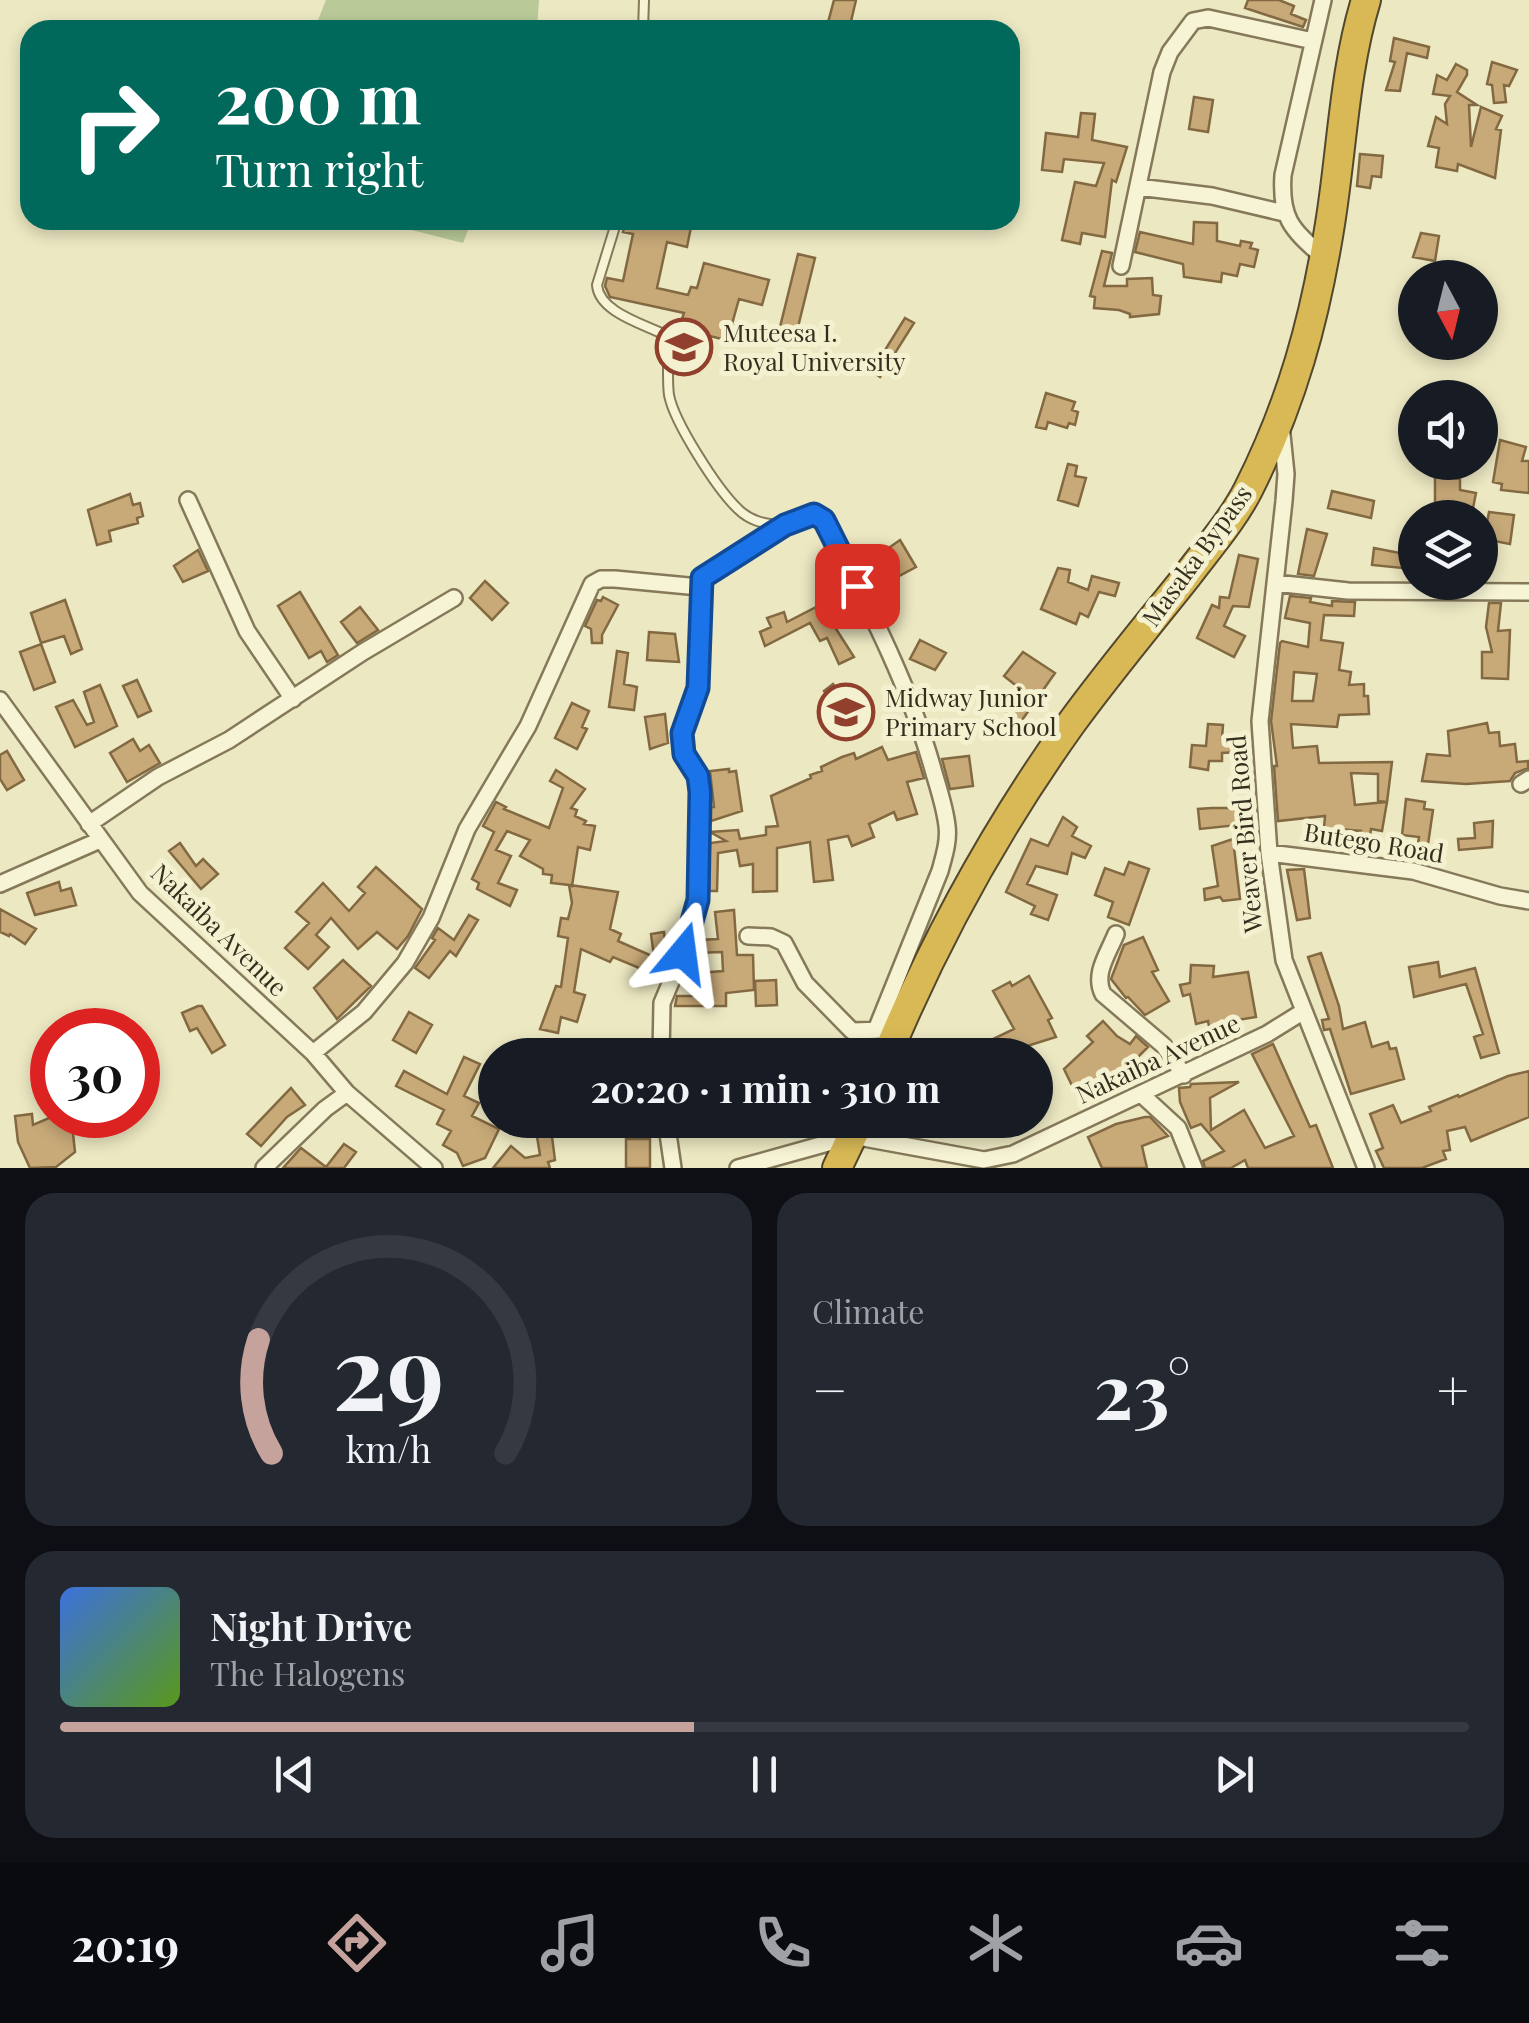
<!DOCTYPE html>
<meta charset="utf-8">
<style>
body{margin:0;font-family:"Playfair Display",serif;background:#242831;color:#f1f3f6;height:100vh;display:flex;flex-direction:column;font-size:38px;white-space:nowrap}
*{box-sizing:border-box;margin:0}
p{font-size:32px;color:#9ea1a6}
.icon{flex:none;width:55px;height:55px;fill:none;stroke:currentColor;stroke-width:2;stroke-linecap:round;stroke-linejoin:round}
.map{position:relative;height:1168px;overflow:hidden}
.side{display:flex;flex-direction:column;gap:25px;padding:25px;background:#0d0f14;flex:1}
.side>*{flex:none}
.hud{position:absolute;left:20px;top:20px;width:1000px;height:210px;border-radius:30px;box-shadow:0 5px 15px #0003;background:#00695c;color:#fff;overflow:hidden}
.needle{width:65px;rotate:173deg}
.buttons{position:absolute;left:1398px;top:260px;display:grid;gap:20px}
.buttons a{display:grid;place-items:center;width:100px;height:100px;border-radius:50%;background:#171b24;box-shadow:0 5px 15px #0003;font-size:50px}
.speed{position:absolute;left:30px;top:1008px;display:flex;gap:20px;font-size:50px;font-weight:700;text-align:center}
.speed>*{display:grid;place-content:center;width:130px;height:130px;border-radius:50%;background:#171b24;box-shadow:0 5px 15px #0003;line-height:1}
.speed .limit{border:15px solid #d22;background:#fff;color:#111}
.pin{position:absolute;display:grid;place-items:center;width:85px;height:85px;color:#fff;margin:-42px;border-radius:20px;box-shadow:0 5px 15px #0006}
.me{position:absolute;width:110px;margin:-55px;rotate:16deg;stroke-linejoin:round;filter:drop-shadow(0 0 8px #0008)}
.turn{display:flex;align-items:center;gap:35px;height:210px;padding:0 30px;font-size:45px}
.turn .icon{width:130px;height:130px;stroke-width:2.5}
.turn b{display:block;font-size:70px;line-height:85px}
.big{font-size:75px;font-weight:700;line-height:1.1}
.side .widget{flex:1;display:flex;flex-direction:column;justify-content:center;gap:15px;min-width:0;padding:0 35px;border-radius:30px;background:#242831}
.side .dial{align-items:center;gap:0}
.dial svg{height:260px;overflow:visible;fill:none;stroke:#363941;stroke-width:7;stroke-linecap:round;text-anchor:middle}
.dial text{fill:#f1f3f6;stroke:none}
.song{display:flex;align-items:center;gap:30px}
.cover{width:120px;height:120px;border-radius:15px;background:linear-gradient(135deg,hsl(220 70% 55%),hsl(90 70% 35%))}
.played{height:10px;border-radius:5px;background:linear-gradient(90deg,#c6a29c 45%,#363941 45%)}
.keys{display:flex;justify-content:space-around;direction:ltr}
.heat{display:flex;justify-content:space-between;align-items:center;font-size:55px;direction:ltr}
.side .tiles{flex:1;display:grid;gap:25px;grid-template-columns:1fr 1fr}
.widget:last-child{grid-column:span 2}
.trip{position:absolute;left:478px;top:1038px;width:575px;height:100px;border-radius:50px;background:#171b24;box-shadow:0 5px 15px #0003;font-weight:700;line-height:100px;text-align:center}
.tabs{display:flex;height:160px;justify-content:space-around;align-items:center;background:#090b0e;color:#9ea1a6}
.tabs .icon{width:70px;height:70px}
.tabs .current{color:#c6a29c}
.tabs b{font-size:45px;color:#f1f3f6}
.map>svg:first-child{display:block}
.green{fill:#b9c997}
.building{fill:#c8aa79;stroke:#836941;stroke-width:2.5;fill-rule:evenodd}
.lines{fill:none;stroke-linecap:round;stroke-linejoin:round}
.lane-casing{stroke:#85795a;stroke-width:12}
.street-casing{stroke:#85795a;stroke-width:20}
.highway-casing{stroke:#53472e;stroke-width:32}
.lane{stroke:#f7f4d5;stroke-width:8}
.street{stroke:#f7f4d5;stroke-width:15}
.highway{stroke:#d8b956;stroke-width:28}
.route-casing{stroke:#114b97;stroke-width:25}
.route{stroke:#1a73e8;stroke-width:18}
.labels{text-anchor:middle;stroke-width:10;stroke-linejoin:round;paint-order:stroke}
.poi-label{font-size:25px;fill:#352e1e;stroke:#f4f1d1;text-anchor:start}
.street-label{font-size:25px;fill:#352e1e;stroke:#f4f1d1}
</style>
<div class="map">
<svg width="1529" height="1168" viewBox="0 0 1529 1168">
<rect width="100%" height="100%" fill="#ece8c2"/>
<path class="green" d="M326,0h213l-2,30h-223z
M372,220h100l-9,23z"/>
<path class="building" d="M834,0h22l-7,30h-23z
M1248,0h31l15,6 -3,8 15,6 -3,7 -58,-19z
M1394,38l35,9 -2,11 -20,-5 -7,38 -14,-1 9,-28 -5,-1z
M1492,62l25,8 -8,16 -5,-1 2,17 -12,1 -2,-18 -5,-1z
M1456,64l11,6v5l-10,17 20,13h-8l2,42 10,-40 21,9 -6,13 5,1 -6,48 -37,-14 -1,7 -21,-4 3,-19 -11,-2 8,-29 11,7 -2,-20 5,-8 -17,-2 4,-19 10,5z
M1194,97l19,3 -5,32 -19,-3z
M1081,113l14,1 -3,26 35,7 -11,35 -4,-2 -7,57 -23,-4 -2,11 -18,-4 13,-58 21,4 8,-23 -40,-4 -2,13 -20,-2 4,-37 32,4z
M1360,154l23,2 -2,21 -9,-1 -2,12 -13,-2z
M626,220h33l32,7 -4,20 -20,-5 -10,46 31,7 3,-8 6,1 7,-25 65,17 -7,25 -23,-6 -7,25 6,2 -5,16 -54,-14 5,-15 -74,-16 -5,-11 2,-8 16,3 10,-47 -10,-2z
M1194,222l23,1v18l23,5 1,-5 11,2 -2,5 8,2 -4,17 -14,-3 -3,12 -15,-3 -1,9 -37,-5 -1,-13 -48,-12 5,-20 53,12z
M1421,233l18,3 -4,25 -22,-4z
M1102,251l10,2 -8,33h23v-7l25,-1 1,17 8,1 -2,18 -29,3v-3l-11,-4 -25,-2 1,-11 -5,-1z
M798,254l17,4 -18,73 -17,-4z
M905,318l9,5 -34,54 -8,-6z
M1046,393l29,9 -3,8 6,2 -3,13 -6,-2 -2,5 -19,-6 -2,7 -10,-2z
M1500,440l26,7 -4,14h7v32l-28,-3 1,-6 -9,-2z
M1068,464l9,2 -2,10 11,2 -8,28 -20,-6z
M1435,475l25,4v11l16,3 -4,20 -12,-2 -1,6 -15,-2 2,-11 -11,-1z
M1332,491l42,10 -3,17 -43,-10z
M130,494l3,11 7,-2 3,13 -6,2 1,5 -29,8 2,10 -14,4 -9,-35z
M1489,512l25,3 -4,29 -26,-5z
M1307,529l20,5 -13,42 -16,-2z
M900,540l16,27 -36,19 -14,-22z
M1374,548l31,6 -3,14 -30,-3z
M198,550l10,21 -25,11 -9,-16z
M1239,555l19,4 -9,48 -16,-1 -9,20 21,10 -11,21 -37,-19 15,-33 7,3 1,-11 9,1z
M1058,568l12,2 -2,12 20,8 4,-14 27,7 -4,13 -16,-4 -11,25 -8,-4 -4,11 -35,-15z
M485,581l23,22 -16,17 -22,-22z
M300,592l38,63 -11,7 -6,-11 -12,7 -31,-52z
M1290,596l21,2 -1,4 22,4v-5l23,1 -1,14 -30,-1 -3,25 22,3 -4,27 12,2 -2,13 15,-1v12h4l1,18 -30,1 -2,12 -46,-3 2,24 24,-2 2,17 73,-1 -5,40 -9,-1v-27l-27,-1 4,32 32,-3 -5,29 -11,-2 -3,19 -10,-1 3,-16 -37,-3 1,-12 -47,5 -4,-55h3l-6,-45 9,-78 2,-2 26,6 2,-24 -25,-5zM1294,672l23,2 -4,27h-21z
M603,597l15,8 -16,30v8h-10l-1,-14 -6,-3 12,-26 4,1z
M65,600l17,49 -11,5 -7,-18 -23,7 -10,-30z
M826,602l9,17 -4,2 23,36 -15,7 -12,-26 -7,3 -10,-18 -45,23 -5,-14 11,-5 -4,-9 17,-6 3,10z
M1489,603h12l-3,28 12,-1 -2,49 -26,-1v-26h10l-6,-25z
M360,607l18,23 -21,13 -16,-21z
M649,632l26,2 4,28 -32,-2z
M920,640l26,13 -11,17 -25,-11z
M41,644l14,38 -21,8 -14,-38z
M617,651l11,2 -4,31 13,3 -3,23 -25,-3z
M1023,652l32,21 -35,50 -13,-10 17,-21 -20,-16z
M137,680l14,31 -13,6 -15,-31z
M833,684l11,16 15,-5 10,26 -34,15 -15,-25 5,-3 -5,-4 9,-6 -5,-7z
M100,685l17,41 -42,21 -19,-40 17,-7 14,25 7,-3 -10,-30z
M572,703l17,8 -7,16 5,2 -10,20 -22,-11z
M665,714l3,29 -18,6 -5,-32z
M1487,723l2,10 10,-1 1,14 15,-2 2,18 11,-1v7l-13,5 -5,8 -44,3 -44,-3 5,-27 23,2 -2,-25z
M1208,724l15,1 -1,14 16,-1v14l-16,1v8h-13l-1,9 -18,-3 2,-22 14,1z
M133,739l7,12 9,-6 11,18 -33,19 -17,-29z
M882,747l6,13 28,-8 8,26 -17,4 10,32 -20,6 -3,-8 -25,12 5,13 -22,9 -4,-10 -20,4 5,40 -19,2 -4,-40 -33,6v43l-24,1v-28l-13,2 -3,-16 -19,3 -1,38h-8l1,-48 16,-2 -16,-9 28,-2 2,9 26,-4v-8l12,-1 -7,-30 40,-18 -1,-3 12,-4 -1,-4 21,-10 12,-4 2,6z
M7,751l17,29 -17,10 -7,-11v-24z
M969,756l4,30 -23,3 -8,-30z
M729,769v3l7,-1 6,40 -31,10v-14h3l-4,-36z
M556,770l29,19 -14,19 6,2 -2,6 11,5 -2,3 11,2 -5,24 -12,-3 -6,39 -2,-1 48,7 -8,37 11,5 -3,7 36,16 -3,-23 13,-2 3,29 -6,16 -48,-20 -3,5 -29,-13 -7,43 11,3 -8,27 -16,-5 -3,16 -18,-4 16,-43 5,1 7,-49 -10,-2 3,-18 7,1 4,-16 -3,-18 -18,-2 1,-8 -9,-1v-5l-23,-13 10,-16 -23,-9 -11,19 15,6 -13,27 19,7 -7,16 -33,-17 2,-6 -7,-4 22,-47 -11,-6 13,-24 10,5 -2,2 45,19 14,-40 -13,-7z
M1406,799l19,3 -1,7 9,1 -6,41 -10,-2 2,-12 -17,-2z
M1212,808h24l2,17 -38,4 -2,-20z
M1063,817l14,10 -5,9 19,10 -6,12 -13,-5 -5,21 -31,-8 -9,18 30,11 -9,25 -17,-6 4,-8 -29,-14 25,-53 17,7z
M1493,821l-1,26 -33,3 -1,-11 17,-1 -1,-15z
M1233,839l7,60 -17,2 -3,-4 -15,3 -1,-11 14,-3 -6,-40z
M180,843l16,23 7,-7 15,15 -17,15 -32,-38z
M1129,862l20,7 -20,56 -21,-8 5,-15 -18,-7 10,-27 19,7z
M376,867l46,42 -14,27 -11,13 -20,-17 -19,17 -27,-31 -15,17 13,12 -21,22 -23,-21 24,-25 -13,-11 27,-29 26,28 16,-18 -7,-6z
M1304,869l6,49 -13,2 -10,-50z
M59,882l2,9 10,-3 5,17 -41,10 -8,-22z
M0,909l36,20 -11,15 -15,-10 -1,2 -9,-4z
M734,910l3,45h16l1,35 -28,3v13h-51l2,-10h22l-1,-23 25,-2 -1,-19 -27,1 3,-13 20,-1 -3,-27z
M469,915l9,5 -22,36 -6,-5 -21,27 -14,-10 20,-28 -3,-2 6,-10 16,12z
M1143,937l15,33 -6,2 17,29 -24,14 -17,-18 -2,1 -15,-19 13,-34z
M1321,953l18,53 4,23 22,-7 7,25 16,-5 2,7 6,-1 8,31 -53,15 -21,-65 -6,1 -2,-10 7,-1 -21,-62z
M343,960l28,26 -34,33 -23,-31z
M1438,962l2,15 35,-9 24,85 -18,5 -7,-21 9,-3 -17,-50 -52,13 -5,-30z
M1191,965l23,1 -1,11 35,-5 8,45 -37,6 2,6 -11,3 -2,-11 -12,3 -6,-30 -7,2 -3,-11 10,-2z
M1029,976l23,42 -4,2 8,17 -32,10 6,8h-102v-8l57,-4 29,-14 -21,-38 17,-9 2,4z
M776,980l1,25 -21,1 -1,-25z
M198,1006h4l23,39 -13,8 -15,-25 -7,3 -8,-18z
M409,1012l23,13 -16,28 -23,-13z
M1103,1021l14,15 13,8 6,-8 12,11 -37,37 -21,3 -13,9 -13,-27 29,-27 -6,-6z
M1273,1044l37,83 6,-2 17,43h-85l-3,-8 -14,8h-26l-2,-7 21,-10 -23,-27 -10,4 -11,-26 -1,-14 11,-1 1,-3 48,-2 -29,16 1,32 33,-20 21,38 29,-12 -42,-82z
M464,1057l16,7 -16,32 15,7 -7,13 27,13 -14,29 -22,8 -6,-13 -14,-8 8,-14 -14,-7 7,-14 -48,-24 8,-15 43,23z
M1529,1071v46l-58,24 -6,-14 -18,4 3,19 -7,1 3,8 -24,9h-38l-8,-17 7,-3 -13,-34 23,-9 8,18 30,-12 -2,-4 29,-12 1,2 49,-21z
M291,1088l14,17 -18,12 -26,29 -14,-12z
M32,1114l1,11 23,-10h16l3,8 -3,1 3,28 -19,15 -26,1 -12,-26 -3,-26z
M1145,1117h5l18,19 -26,10 5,22h-45l-14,-31 28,-13z
M958,1120h72v3l-32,9 -1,-3 -24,4 -16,-2z
M550,1121l5,39 -7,2 2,6h-57l18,-22 14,12 15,-3 -5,-31z
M626,1139h24v29h-24z
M344,1144l12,8 -12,16h-61l18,-20 25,19z"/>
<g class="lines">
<g class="lane-casing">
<path id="lane" d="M643,30l1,-30
M617,220l-20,65c2,26 43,38 64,48 11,21 5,40 8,62 5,27 48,94 69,114 12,12 26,15 43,16"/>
</g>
<g class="street-casing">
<path id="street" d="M1323,0l-40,175c-3,45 9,54 41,83
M1138,187l74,9 72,17
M1121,266l41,-194 8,-20 23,-31 15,-3 105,23
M1281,425l5,49 -2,27 -24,220 9,132 15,107 82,208
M188,500l59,131 46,68
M1275,583l73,8 181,1
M0,700l140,193 173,160 34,40 87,75
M1521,784l8,-5
M89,824l69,-47 71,-37 134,-88 91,-54
M1269,853l144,18 87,25 29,5
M0,884l100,-44
M1116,934c-8,20 -23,40 -13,60l60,51 21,30
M748,936l23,1 13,6 21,40 47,48 32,-1
M313,1053l51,-41 41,-49 26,-45 36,-89 61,-103 64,-142 9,-5h14l84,8
M661,1055l1,-52 21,-50 15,-53 2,-108 -3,-16 -13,-21 -2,-22 16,-45 4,-110 83,-53 29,-12 10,7c42,82 86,165 110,253 5,17 11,35 13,53 2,15 -3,30 -7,45l-64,159
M1141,1094l37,34 16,40
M666,1120l7,48
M264,1168l61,-59 22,-16
M738,1168l115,-32 131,24 29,-6 254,-120 37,-23"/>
</g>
<g class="highway-casing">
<path id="highway" d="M887,1055c48,-115 111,-229 183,-330 37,-51 78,-100 117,-149 21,-28 45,-55 61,-86 44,-87 67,-171 82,-266 12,-74 14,-152 36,-224
M837,1168l23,-48"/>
</g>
<use href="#lane" class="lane"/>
<use href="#street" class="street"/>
<use href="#highway" class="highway"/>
</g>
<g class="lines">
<g class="route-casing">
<path id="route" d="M683,953l15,-53 2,-108 -2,-16 -14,-22 -2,-21 16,-45 4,-110 83,-53 29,-11 10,6 33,66"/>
</g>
<use href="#route" class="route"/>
</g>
<defs>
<g id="university-ring" transform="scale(2.875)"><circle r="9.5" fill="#f4f1d1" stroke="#91402d" stroke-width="1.5"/><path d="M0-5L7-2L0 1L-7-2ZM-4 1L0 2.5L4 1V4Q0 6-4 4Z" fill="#91402d"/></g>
<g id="school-ring" transform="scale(2.875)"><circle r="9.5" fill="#f4f1d1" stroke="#91402d" stroke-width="1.5"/><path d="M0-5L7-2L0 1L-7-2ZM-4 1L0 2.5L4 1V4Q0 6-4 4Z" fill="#91402d"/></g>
</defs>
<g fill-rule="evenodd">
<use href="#university-ring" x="684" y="347"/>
<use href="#school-ring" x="846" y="712"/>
</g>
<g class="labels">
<g class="poi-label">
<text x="723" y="342">Muteesa I.<tspan x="723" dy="29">Royal University</tspan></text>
<text x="885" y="707">Midway Junior<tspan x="885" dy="29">Primary School</tspan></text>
</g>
<g class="street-label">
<text transform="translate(1197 556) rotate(-54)" y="9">Masaka Bypass</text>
<text transform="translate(1245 834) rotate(-95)" y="9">Weaver Bird Road</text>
<text transform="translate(1374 843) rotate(9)" y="9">Butego Road</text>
<text transform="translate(219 930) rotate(44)" y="9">Nakaiba Avenue</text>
<text transform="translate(1158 1059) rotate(-25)" y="9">Nakaiba Avenue</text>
</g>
</g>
</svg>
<div class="buttons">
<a><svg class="needle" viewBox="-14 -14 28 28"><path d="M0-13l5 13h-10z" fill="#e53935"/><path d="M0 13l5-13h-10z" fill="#9ea1a6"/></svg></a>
<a><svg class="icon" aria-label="sound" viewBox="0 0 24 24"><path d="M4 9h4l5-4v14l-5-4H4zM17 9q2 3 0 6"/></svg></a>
<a><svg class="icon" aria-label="layers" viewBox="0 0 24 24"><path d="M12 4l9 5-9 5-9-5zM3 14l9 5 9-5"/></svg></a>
</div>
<div class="speed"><div class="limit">30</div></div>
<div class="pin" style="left:857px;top:586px;background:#d93025"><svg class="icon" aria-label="arrive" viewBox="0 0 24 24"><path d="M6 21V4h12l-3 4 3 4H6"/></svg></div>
<svg class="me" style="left:683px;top:953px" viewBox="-20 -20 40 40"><path d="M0-17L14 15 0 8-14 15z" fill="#1a73e8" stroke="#fff" stroke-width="4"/></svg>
<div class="trip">20:20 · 1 min · 310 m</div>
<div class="hud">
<div class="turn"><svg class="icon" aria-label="right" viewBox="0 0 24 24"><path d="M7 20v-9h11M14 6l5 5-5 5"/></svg><div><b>200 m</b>Turn right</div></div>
</div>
</div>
<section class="side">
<div class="tiles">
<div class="widget dial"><svg viewBox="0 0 100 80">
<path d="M14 69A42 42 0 1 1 86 69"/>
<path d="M14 69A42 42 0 0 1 10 34" stroke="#c6a29c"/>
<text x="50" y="56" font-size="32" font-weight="700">29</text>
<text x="50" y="72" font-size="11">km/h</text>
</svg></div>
<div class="widget"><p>Climate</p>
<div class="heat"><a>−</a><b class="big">23°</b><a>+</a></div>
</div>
<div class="widget">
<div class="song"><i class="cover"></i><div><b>Night Drive</b><p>The Halogens</p></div></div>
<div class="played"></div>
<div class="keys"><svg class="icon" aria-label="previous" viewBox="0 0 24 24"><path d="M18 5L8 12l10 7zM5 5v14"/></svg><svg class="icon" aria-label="pause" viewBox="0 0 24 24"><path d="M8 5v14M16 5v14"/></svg><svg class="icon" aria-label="next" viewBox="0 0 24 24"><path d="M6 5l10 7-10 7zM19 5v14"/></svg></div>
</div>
</div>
</section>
<nav class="tabs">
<b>20:19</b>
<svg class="icon current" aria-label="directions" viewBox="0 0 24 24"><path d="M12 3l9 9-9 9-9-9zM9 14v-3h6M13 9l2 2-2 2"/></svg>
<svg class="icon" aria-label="music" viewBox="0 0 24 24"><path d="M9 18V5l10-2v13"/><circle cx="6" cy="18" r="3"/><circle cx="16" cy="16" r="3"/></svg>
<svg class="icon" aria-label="phone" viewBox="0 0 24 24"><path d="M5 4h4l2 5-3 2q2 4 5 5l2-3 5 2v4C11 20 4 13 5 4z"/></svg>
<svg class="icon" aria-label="climate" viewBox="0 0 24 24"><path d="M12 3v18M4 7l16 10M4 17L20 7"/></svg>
<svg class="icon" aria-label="car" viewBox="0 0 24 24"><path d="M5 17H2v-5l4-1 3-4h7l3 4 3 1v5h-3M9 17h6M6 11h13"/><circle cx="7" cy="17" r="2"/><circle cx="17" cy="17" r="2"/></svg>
<svg class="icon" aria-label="filters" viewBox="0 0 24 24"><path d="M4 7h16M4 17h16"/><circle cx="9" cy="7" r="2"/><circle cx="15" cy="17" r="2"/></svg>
</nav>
